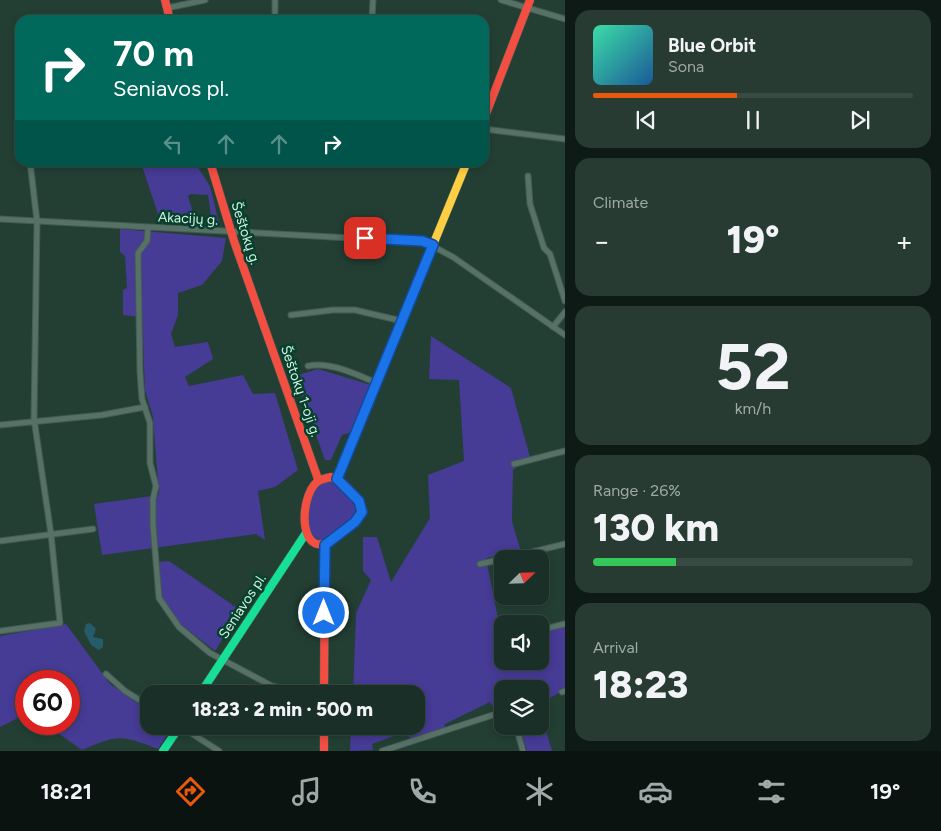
<!DOCTYPE html>
<meta charset="utf-8">
<style>
body{margin:0;font-family:Figtree,sans-serif;background:#273b33;color:#f1f3f6;height:100vh;display:flex;flex-direction:column;font-size:19px;white-space:nowrap}
*{box-sizing:border-box;margin:0}
p{font-size:16px;color:#9fa9a7}
.icon{flex:none;width:28px;height:28px;fill:none;stroke:currentColor;stroke-width:2;stroke-linecap:round;stroke-linejoin:round}
.map{position:relative;flex:1;overflow:hidden}
.sheet{display:flex;flex-direction:column;gap:10px;padding:10px;background:#0e1a15;width:376px}
.sheet>*{flex:none}
.top-card{position:absolute;left:15px;top:15px;width:474px;height:152px;border-radius:15px;box-shadow:0 2px 8px #0003,0 0 0 1px #384a44;background:#00695c;color:#fff;overflow:hidden}
.needle{width:32px;rotate:67deg}
.controls{position:absolute;left:494px;top:550px;display:grid;gap:10px}
.controls a{display:grid;place-items:center;width:55px;height:55px;border-radius:10px;background:#1a2f27;box-shadow:0 2px 8px #0003,0 0 0 1px #384a44;font-size:25px}
.speed{position:absolute;left:15px;top:670px;display:flex;gap:10px;font-size:25px;font-weight:700;text-align:center}
.speed>*{display:grid;place-content:center;width:65px;height:65px;border-radius:50%;background:#1a2f27;box-shadow:0 2px 8px #0003,0 0 0 1px #384a44;line-height:1}
.speed .limit{border:8px solid #d22;background:#fff;color:#111}
.pin{position:absolute;display:grid;place-items:center;width:42px;height:42px;color:#fff;margin:-21px;border-radius:10px;box-shadow:0 2px 8px #0006}
.me{position:absolute;width:55px;margin:-28px;rotate:0deg;stroke-linejoin:round;filter:drop-shadow(0 0 4px #0008)}
.turn{display:flex;align-items:center;gap:18px;height:105px;padding:0 15px;font-size:22px}
.turn .icon{width:65px;height:65px;stroke-width:2.5}
.turn b{display:block;font-size:35px;line-height:42px}
.lanes{display:flex;align-items:center;height:48px;padding:0 15px;background:#0003;justify-content:center;gap:25px;direction:ltr}
.lanes .off{opacity:.35}
.big{font-size:38px;font-weight:800;line-height:1.1}
.sheet .widget{flex:1;display:flex;flex-direction:column;justify-content:center;gap:8px;min-width:0;padding:0 18px;border-radius:15px;background:#273b33}
.sheet .dial{align-items:center;gap:0}
.dial b{font-size:65px;line-height:1}
.song{display:flex;align-items:center;gap:15px}
.cover{width:60px;height:60px;border-radius:8px;background:linear-gradient(135deg,hsl(160 70% 55%),hsl(210 70% 35%))}
.played{height:5px;border-radius:2px;background:linear-gradient(90deg,#ea580c 45%,#384a44 45%)}
.keys{display:flex;justify-content:space-around;direction:ltr}
.heat{display:flex;justify-content:space-between;align-items:center;font-size:28px;direction:ltr}
.charge{height:8px;border-radius:4px;background:linear-gradient(90deg,#34c759 26%,#384a44 0)}
.trip{position:absolute;left:140px;top:685px;width:285px;height:50px;border-radius:15px;background:#1a2f27;box-shadow:0 2px 8px #0003,0 0 0 1px #384a44;font-weight:800;line-height:50px;text-align:center}
.menu{display:flex;height:80px;justify-content:space-around;align-items:center;background:#0a1310;color:#9fa9a7}
.menu .icon{width:35px;height:35px}
.menu .on{color:#ea580c}
.menu b{font-size:22px;color:#f1f3f6}
main{display:flex;flex:1;min-height:0}
.map>svg:first-child{display:block}
.green{fill:#463b95}
.water{fill:#265b6c}
.lines{fill:none;stroke-linecap:round;stroke-linejoin:round}
.street-casing{stroke:#435b51;stroke-width:7}
.fast-casing{stroke:#435b51;stroke-width:9}
.slow-casing{stroke:#435b51;stroke-width:9}
.jam-casing{stroke:#435b51;stroke-width:9}
.street{stroke:#577166;stroke-width:5}
.fast{stroke:#16e098;stroke-width:8}
.slow{stroke:#ffcf43;stroke-width:8}
.jam{stroke:#f24e42;stroke-width:8}
.route-casing{stroke:#114b97;stroke-width:12}
.route{stroke:#1a73e8;stroke-width:9}
.labels{text-anchor:middle;stroke-width:5;stroke-linejoin:round;paint-order:stroke}
.street-label{font-size:14px;fill:#d1f3e2;stroke:#07412e}
</style>
<main>
<div class="map">
<svg width="565" height="751" viewBox="0 0 565 751">
<rect width="100%" height="100%" fill="#233f34"/>
<path class="green" d="M141,163h54l15,23 9,37h-7l-4,-28 -17,-1 -3,2 8,27 -36,-3z
M120,229l106,9 -4,23 -20,24 -24,8v22l-7,19 4,13 33,-5 5,17 -28,18 4,9 54,-11 10,19 22,-1 23,77 -23,17 -17,4 7,49 -9,-6 -154,21 -8,-51 65,-9 -6,-78 -8,-27 -3,-73 -19,-2v-25l4,-2 -2,-32 -5,-4z
M431,336l80,52 19,69 -17,13 -1,51 9,31 -35,6 16,81v22h38v-29l25,-6v63l-25,15v-15h-38v20l-6,2 -6,-9 -45,22 -1,4 -33,11 -6,-7 -33,12 1,6 -23,1 1,-25h65v-32h-63l3,-81 15,-33 -8,-9v-34h14l14,45 39,-64 -2,-43 36,-14 -5,-81 -30,-1z
M318,369l53,16 -19,47 -10,3 -11,25h-6l-30,-84z
M327,480c9,1 13,6 19,12 15,18 14,23 -5,37 -6,5 -12,11 -19,12l-11,-5c-3,-12 -4,-36 3,-47 2,-4 8,-6 13,-9z
M169,561l71,49 -25,41c-18,-16 -49,-32 -55,-58 -2,-10 -2,-21 -2,-31z
M66,624l44,60 39,27v15l23,1 -14,22c-37,-14 -39,-15 -76,1l-37,-26h24v-43h-43v33l-26,13v-91z
M540,711l12,40h-25l-7,-25h20z"/>
<path class="water" d="M90,623l6,6 -3,8 10,2v8l-4,3 -8,-5 -7,-14 2,-7z"/>
<g class="lines">
<g class="street-casing">
<path id="street" d="M501,0l64,19
M167,8l38,-8
M275,20v-20
M372,20l1,-20
M484,129l81,10
M528,176l2,28 14,44 6,6 15,47
M0,219l425,23 28,15 112,78
M148,227l-1,14 -9,12 2,119 2,27 8,24v40l6,23 -3,13v26l6,73 20,29 31,26 62,33 16,4 43,1
M291,315l42,-5h22l47,11
M553,327l12,-15
M308,366c22,-5 49,9 69,17
M0,425l102,-10 43,-8
M514,464l51,-13
M0,541l93,-12
M503,559l62,-15
M480,564l22,-5
M540,630l25,-6
M0,631l60,-8 -9,-89 -17,-115 3,-198 -7,-59
M106,674l19,17 24,15
M562,692l3,-1
M180,726l39,25
M516,726l7,25
M382,751l120,-39"/>
</g>
<g class="fast-casing">
<path id="fast" d="M200,694l106,-161
M163,751l17,-25"/>
</g>
<g class="slow-casing">
<path id="slow" d="M337,479l130,-317"/>
</g>
<g class="jam-casing">
<path id="jam" d="M165,0l5,20
M484,119l46,-119
M210,162l24,79 84,238
M331,477c13,5 29,19 30,34 -4,11 -14,18 -23,25 -40,32 -40,-38 -21,-54 4,-3 9,-4 14,-5z
M324,694l1,-149
M324,726v25"/>
</g>
<use href="#street" class="street"/>
<use href="#fast" class="fast"/>
<use href="#slow" class="slow"/>
<use href="#jam" class="jam"/>
</g>
<g class="lines">
<g class="route-casing">
<path id="route" d="M324,613l1,-68 30,-23 7,-10 -3,-11 -22,-22 96,-234 -11,-4 -57,-3"/>
</g>
<use href="#route" class="route"/>
</g>
<g class="labels">
<g class="street-label">
<text transform="translate(188 218) rotate(3)" y="5">Akacijų g.</text>
<text transform="translate(246 233) rotate(72)" y="5">Šeštokų g.</text>
<text transform="translate(301 391) rotate(71)" y="5">Šeštokų 1-oji g.</text>
<text transform="translate(242 606) rotate(-57)" y="5">Seniavos pl.</text>
</g>
</g>
</svg>
<div class="controls">
<a><svg class="needle" viewBox="-14 -14 28 28"><path d="M0-13l5 13h-10z" fill="#e53935"/><path d="M0 13l5-13h-10z" fill="#9fa9a7"/></svg></a>
<a><svg class="icon" aria-label="sound" viewBox="0 0 24 24"><path d="M4 9h4l5-4v14l-5-4H4zM17 9q2 3 0 6"/></svg></a>
<a><svg class="icon" aria-label="layers" viewBox="0 0 24 24"><path d="M12 4l9 5-9 5-9-5zM3 14l9 5 9-5"/></svg></a>
</div>
<div class="speed"><div class="limit">60</div></div>
<div class="pin" style="left:365px;top:238px;background:#d93025"><svg class="icon" aria-label="arrive" viewBox="0 0 24 24"><path d="M6 21V4h12l-3 4 3 4H6"/></svg></div>
<svg class="me" style="left:324px;top:613px" viewBox="-20 -20 40 40"><circle r="17" fill="#1a73e8" stroke="#fff" stroke-width="3"/><path d="M0-11L8 9 0 5-8 9z" fill="#fff"/></svg>
<div class="trip">18:23 · 2 min · 500 m</div>
<div class="top-card">
<div class="turn"><svg class="icon" aria-label="right" viewBox="0 0 24 24"><path d="M7 20v-9h11M14 6l5 5-5 5"/></svg><div><b>70 m</b>Seniavos pl.</div></div>
<div class="lanes"><svg class="icon off" aria-label="left" viewBox="0 0 24 24"><path d="M17 20v-9H6M10 6l-5 5 5 5"/></svg><svg class="icon off" aria-label="ahead" viewBox="0 0 24 24"><path d="M12 20V5M6 11l6-6 6 6"/></svg><svg class="icon off" aria-label="ahead" viewBox="0 0 24 24"><path d="M12 20V5M6 11l6-6 6 6"/></svg><svg class="icon" aria-label="right" viewBox="0 0 24 24"><path d="M7 20v-9h11M14 6l5 5-5 5"/></svg></div>
</div>
</div>
<section class="sheet">
<div class="widget">
<div class="song"><i class="cover"></i><div><b>Blue Orbit</b><p>Sona</p></div></div>
<div class="played"></div>
<div class="keys"><svg class="icon" aria-label="previous" viewBox="0 0 24 24"><path d="M18 5L8 12l10 7zM5 5v14"/></svg><svg class="icon" aria-label="pause" viewBox="0 0 24 24"><path d="M8 5v14M16 5v14"/></svg><svg class="icon" aria-label="next" viewBox="0 0 24 24"><path d="M6 5l10 7-10 7zM19 5v14"/></svg></div>
</div>
<div class="widget"><p>Climate</p>
<div class="heat"><a>−</a><b class="big">19°</b><a>+</a></div>
</div>
<div class="widget dial"><b>52</b><p>km/h</p></div>
<div class="widget"><p>Range · 26%</p><b class="big">130 km</b><div class="charge"></div></div>
<div class="widget"><p>Arrival</p><b class="big">18:23</b></div>
</section>
</main>
<nav class="menu">
<b>18:21</b>
<svg class="icon on" aria-label="directions" viewBox="0 0 24 24"><path d="M12 3l9 9-9 9-9-9zM9 14v-3h6M13 9l2 2-2 2"/></svg>
<svg class="icon" aria-label="music" viewBox="0 0 24 24"><path d="M9 18V5l10-2v13"/><circle cx="6" cy="18" r="3"/><circle cx="16" cy="16" r="3"/></svg>
<svg class="icon" aria-label="phone" viewBox="0 0 24 24"><path d="M5 4h4l2 5-3 2q2 4 5 5l2-3 5 2v4C11 20 4 13 5 4z"/></svg>
<svg class="icon" aria-label="climate" viewBox="0 0 24 24"><path d="M12 3v18M4 7l16 10M4 17L20 7"/></svg>
<svg class="icon" aria-label="car" viewBox="0 0 24 24"><path d="M5 17H2v-5l4-1 3-4h7l3 4 3 1v5h-3M9 17h6M6 11h13"/><circle cx="7" cy="17" r="2"/><circle cx="17" cy="17" r="2"/></svg>
<svg class="icon" aria-label="filters" viewBox="0 0 24 24"><path d="M4 7h16M4 17h16"/><circle cx="9" cy="7" r="2"/><circle cx="15" cy="17" r="2"/></svg>
<b>19°</b>
</nav>
